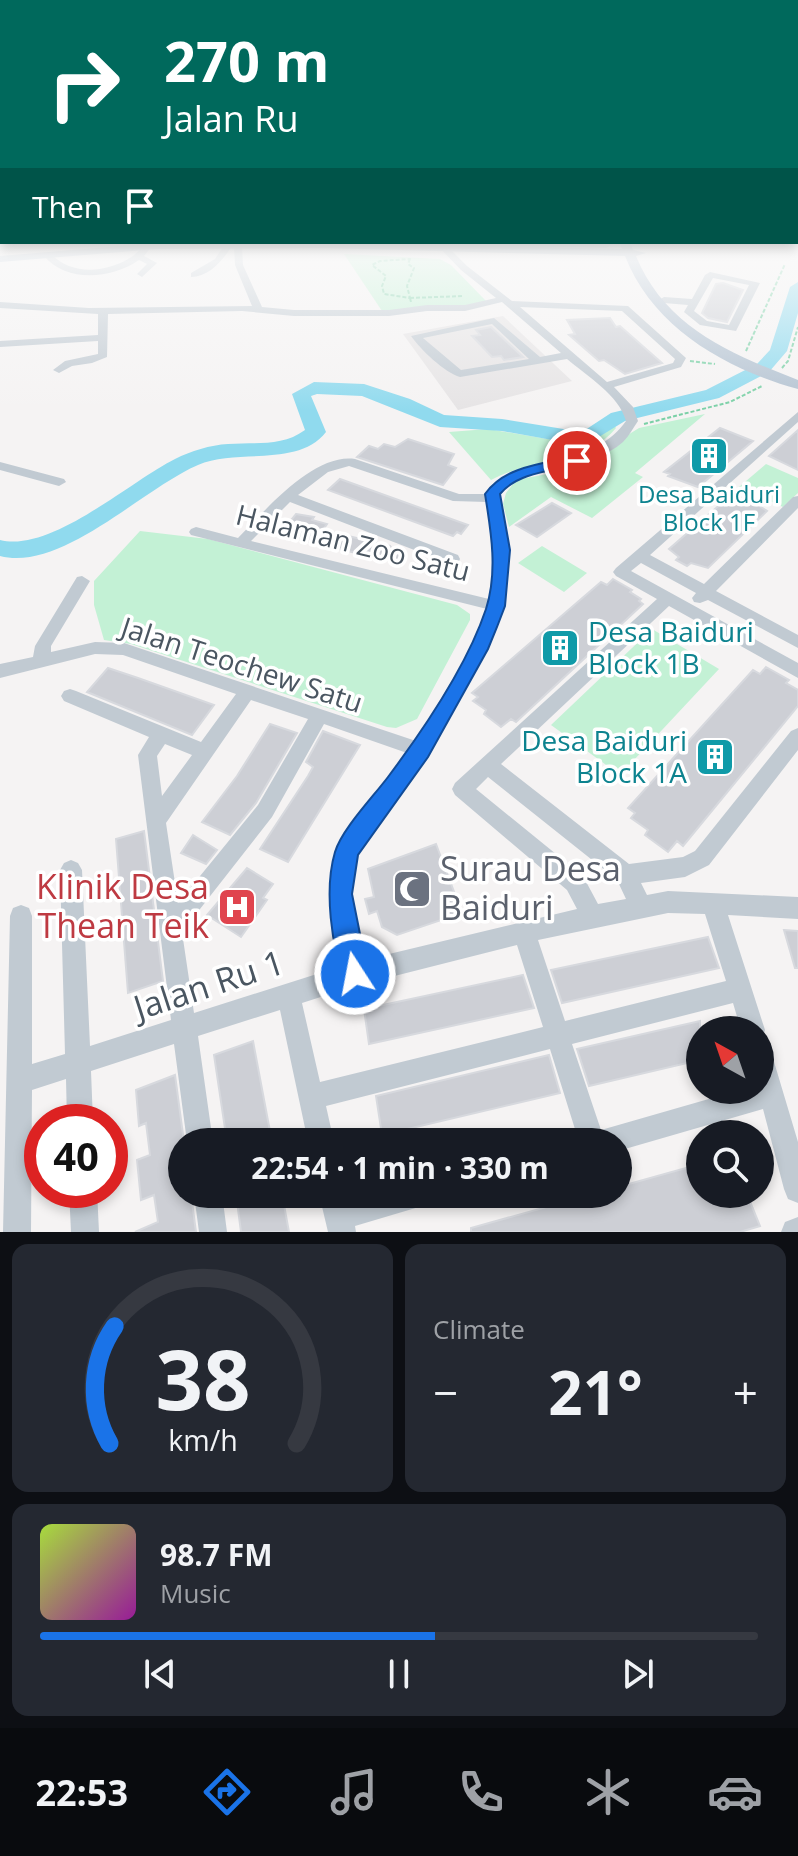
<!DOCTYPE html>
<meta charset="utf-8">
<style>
body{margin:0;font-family:"Open Sans",sans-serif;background:#242831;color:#f1f3f6;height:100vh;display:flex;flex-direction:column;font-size:30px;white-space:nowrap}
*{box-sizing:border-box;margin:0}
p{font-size:26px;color:#9ea1a6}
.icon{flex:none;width:44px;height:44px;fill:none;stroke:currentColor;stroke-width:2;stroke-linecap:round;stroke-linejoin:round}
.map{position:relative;height:1232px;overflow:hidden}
.side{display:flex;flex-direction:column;gap:12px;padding:12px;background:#0d0f14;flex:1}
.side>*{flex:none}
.guide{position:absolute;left:0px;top:0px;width:798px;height:244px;box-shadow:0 4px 12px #0003;background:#00695c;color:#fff;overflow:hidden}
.needle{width:52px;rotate:320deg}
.fabs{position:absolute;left:686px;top:1016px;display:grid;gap:16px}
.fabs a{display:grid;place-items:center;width:88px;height:88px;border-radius:50%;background:#171b24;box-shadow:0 4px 12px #0003;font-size:40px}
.speed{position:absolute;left:24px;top:1104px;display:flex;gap:16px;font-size:40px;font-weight:700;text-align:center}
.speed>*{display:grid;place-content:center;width:104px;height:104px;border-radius:50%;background:#171b24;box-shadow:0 4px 12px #0003;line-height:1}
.speed .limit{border:12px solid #d22;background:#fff;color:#111}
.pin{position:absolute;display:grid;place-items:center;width:68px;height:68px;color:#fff;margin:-34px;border:4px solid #fff;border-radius:50%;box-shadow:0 2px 8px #0007}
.me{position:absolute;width:88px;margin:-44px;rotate:349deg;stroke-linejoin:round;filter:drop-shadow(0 0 6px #0008)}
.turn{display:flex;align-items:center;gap:28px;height:168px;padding:0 32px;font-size:36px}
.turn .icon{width:104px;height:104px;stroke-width:2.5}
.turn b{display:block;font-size:56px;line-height:68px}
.then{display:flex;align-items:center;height:76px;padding:0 32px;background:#0003;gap:16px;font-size:30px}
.big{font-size:60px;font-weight:700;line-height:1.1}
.side .tile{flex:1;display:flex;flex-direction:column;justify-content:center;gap:12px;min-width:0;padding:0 28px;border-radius:16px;background:#242831}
.side .dial{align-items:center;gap:0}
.dial svg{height:208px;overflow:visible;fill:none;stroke:#363941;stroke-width:7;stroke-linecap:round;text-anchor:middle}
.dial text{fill:#f1f3f6;stroke:none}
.song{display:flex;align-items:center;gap:24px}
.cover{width:96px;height:96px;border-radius:12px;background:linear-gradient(135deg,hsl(80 70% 55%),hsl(300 70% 35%))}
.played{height:8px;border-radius:4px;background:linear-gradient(90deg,#1a73e8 55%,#363941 55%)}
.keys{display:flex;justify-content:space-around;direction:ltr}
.heat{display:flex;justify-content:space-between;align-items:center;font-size:44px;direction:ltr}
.side .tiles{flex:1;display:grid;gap:12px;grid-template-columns:1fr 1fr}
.tile:last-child{grid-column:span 2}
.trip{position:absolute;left:168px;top:1128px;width:464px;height:80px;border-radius:40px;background:#171b24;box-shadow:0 4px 12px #0003;font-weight:700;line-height:80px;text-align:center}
.dock{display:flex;height:128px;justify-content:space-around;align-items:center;background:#090b0e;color:#9ea1a6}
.dock .icon{width:56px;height:56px}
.dock .selected{color:#1a73e8}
.dock b{font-size:36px;color:#f1f3f6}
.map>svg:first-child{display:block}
.education{fill:#e6e4e5}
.green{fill:#c3f1d5}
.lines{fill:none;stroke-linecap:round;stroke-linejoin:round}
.river{fill:#90daee;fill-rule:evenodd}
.building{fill:#cdcfd5;stroke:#d7d9de;stroke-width:2}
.path{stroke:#7ad0a6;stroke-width:2;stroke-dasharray:4 2;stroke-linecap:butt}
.minor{fill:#c1cad2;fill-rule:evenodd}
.major{fill:#b3c2d1;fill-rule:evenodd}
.route{fill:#1a73e8;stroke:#114b97;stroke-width:2}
.labels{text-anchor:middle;stroke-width:7;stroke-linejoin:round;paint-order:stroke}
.far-culture-label{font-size:24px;fill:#0d838f;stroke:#fff}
.street-label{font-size:28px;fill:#4a5661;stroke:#fff}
.culture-label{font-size:28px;fill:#0d838f;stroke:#fff;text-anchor:start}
.near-worship-label{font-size:34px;fill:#5b616d;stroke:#fff;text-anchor:start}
.near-health-label{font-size:34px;fill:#be3a42;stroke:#fff;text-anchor:end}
.near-street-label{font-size:34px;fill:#4a5661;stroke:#fff}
</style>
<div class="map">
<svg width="798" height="1232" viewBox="0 0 798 1232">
<rect width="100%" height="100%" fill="#f5f3f3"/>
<path class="education" d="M503,316l69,65 -114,29 -55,-76z"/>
<path class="green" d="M344,254l96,5 11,6 35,36 -18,4 -86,6z
M705,414l-70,59 8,4 -51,41 -41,-21 -42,30 -6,-23 3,-11 10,-13 57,-11 66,-41z
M612,422l4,6c-31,38 -86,30 -125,52l-42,-48 39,-3 89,15 10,-1z
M766,464l32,14v15l-15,14 -44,-20z
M140,531l68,8 249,66 13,9v6l-53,99 -21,9 -9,-1 -256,-83 -27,-4 -10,-35v-24z
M542,546l45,27 -23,19 -46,-29z
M652,629l67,40 -99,106 -69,-50z"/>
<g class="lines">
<path class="river" d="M798,282v31l-11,38 -18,21 -50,26 -94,23 -36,22 -9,2 -78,-14 -62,-4 -78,-31 -45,-2 -6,2 15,36c-28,36 -90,16 -128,33 -56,24 -136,107 -198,91v-16c51,13 129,-58 175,-81 16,-8 35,-14 53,-15 27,-2 54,3 77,-14l-13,-36 22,-12 50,2 46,15 34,16 58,4 80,13 29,-19 95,-23 51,-26 13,-14 20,-63z"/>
</g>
<path class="building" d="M723,283l20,7 -16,32 -19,-4 -6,-5 14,-29z
M610,318l6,9 4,-1 42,37 -37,11 -21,-14 -5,1 -30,-26 6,-1 -8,-14z
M491,327l32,30 -19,3 -3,-4 -9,1 -20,-21 8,-1 -4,-5z
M720,428l33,13 -55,46 -30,-11 2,-2 -6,-2z
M798,430v40l-29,-14z
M408,439l46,15 -6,11 8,3 -13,17 -86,-28 12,-11 9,3 6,-5 11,3z
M340,479l128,46 -7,9 -4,-2 -4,4 -125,-46z
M731,495l15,4 2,-2 13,6 -3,2 9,6 -59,57 -17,-5 -4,3 -11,-6 3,-3 -10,-8z
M552,503l19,10 -34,24 -21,-12z
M296,514l18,3 -2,3 15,4 -4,6 67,16 3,4 11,3 -5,10 -120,-28z
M613,579l19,11 -2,2 11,7 -2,2 4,3 -127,118 -5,-3 -10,8 -17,-13 2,-4 -13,-9 5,-4 -6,-4 129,-111 6,3z
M766,667l23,13 -3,3 12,7v16l-115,140 -6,-5 -9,11 -23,-17 3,-5 -17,-12 4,-5 -7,-5 125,-138 7,4z
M108,668l30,10 76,27 -22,30 -105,-43z
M270,724l27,9 -41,70 -26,32 -28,-13 35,-46z
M323,731l37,14 -72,117 -28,-13 48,-73 5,-9 -7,-5z
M144,831l19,150 -35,12 -12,-154z
M193,835l24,15 -11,14 -25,-11z
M436,844l26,69 -65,22 -15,-8 -5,-16 -8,3 -4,-15 9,-2 -6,-28z
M247,868l26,16 -10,14 4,2 -26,37 -34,-22z
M784,930l14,1v37h-3z
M708,937l11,31 -157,35 -11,-33z
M523,975l11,33 -165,36 -5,-35z
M700,1021v39l-111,26 -12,-37z
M253,1041l19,101h-45l-13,-87z
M549,1055l11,38 -178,42 -6,-39z
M175,1075l9,67 -2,52h9l5,38h-61l23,-10 -4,-27 -13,5 -4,-40 13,-5 -4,-32 -7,3 -3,-36z
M700,1164v30h47l13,32 -20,6h-269v-4l122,-34h25v-7z
M236,1194h46l7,38h-48z"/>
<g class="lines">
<path class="path" d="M410,259l-2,5 6,4 -7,18 3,12 -26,-4 -2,-8 4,-10 -14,-11 8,-4z
M410,298l53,-2
M410,298l1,4
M746,351l39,-87
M690,361l25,3
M782,368l6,-7 10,-34
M644,424l86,-22 32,-16"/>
<path class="minor" d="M434,242h9l24,24 45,35 116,5 58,52 -5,9 -67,20 19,20 5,14c-5,7 -9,15 -15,21 -35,31 -91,18 -123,53l9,55 -5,56 -17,43 -60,107 -70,98 -6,40 13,66 213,-51 -10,-19 -112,-95 -3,-6 3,-6 202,-184 -41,-23 -3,-4 3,-4 182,-156v10l-148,133 54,29 89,-87 5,-1v12l-82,83 82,44v13l-90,-48 -8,3 -6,-1 -2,-4 4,-5 -55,-30 -10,8 167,92v15l-129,-72 -168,158 128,100 54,-7 12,-6 96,-120 7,-3v22l-89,115 -24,12 -44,6 6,12 21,-4 130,6v22l-70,-4 37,115 -3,9 -2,-9h-19l-8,-27 -161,41 29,86 139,-40h20v-48l9,3 29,97v61l-10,-4 -4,-10 -21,-80 -145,42v-9h-39l-29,-93 -224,57 8,36h-26l-28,-132 -82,26 15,106h-26l-13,-98 -83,27 2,51h-26l-1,-43 -34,11 -1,142h-28l7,-316 3,-8 8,-3 8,3 3,8v148l33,-10 -5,-184 4,-7 7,-3 7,3 4,7 8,176 81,-26 -33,-265 11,-18 -85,-36 -3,-5 3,-5 6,-2 6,2 125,51 35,-48 -113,-39 -28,-1 -95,24v-14l33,-7 2,-11 42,-69 5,-1 8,5 -39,65v6l44,-10 29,1 292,98 55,-93 16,-39 -296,-74 -2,-3 2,-3 5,-2 42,11c27,-27 75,-85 117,-79l104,35h27c37,-45 104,-22 140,-73 -7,-26 -39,-45 -59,-62l-107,18c-15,-4 -40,-28 -49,-41l83,-18 46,39 21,-4 -59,-51 -37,9h-38l-38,5h-95l-52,-5 -134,3 -1,43 -15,6 -20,3 -13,7 -6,-3 12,-9 33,-7v-13l-98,6v-6l98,-6v-21l-98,-6v-6l89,6 163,-2 -17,-41 -1,-19 4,-3 4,3 1,19 19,42 32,3h95l38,-5h38l31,-7 -35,-28zM520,307l102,4 53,48 -2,4 -66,19zM492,324l37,35 -68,11 -38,-32zM349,466l104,35 34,1 8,48 -6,49 -238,-58 39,-39 158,61h10l2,-4 -2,-4 -160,-60 30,-23zM251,700l57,19 -50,86 -80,98 -12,-80zM324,724l83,29 -70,98 -8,43 13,72 -148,47 -12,-81 90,-115zM165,744l27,11 -30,41 -5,-40zM488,777l123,98 7,7 8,17 -28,5 -15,-28 -107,-87zM668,913l37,1 21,67 -161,40 -27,-81zM517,945l26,82 -223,55 -18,-79 53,-17z
M461,242h156l-11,6 -141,-3z
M148,243l4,3 -8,10 13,7 -15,14 -5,-3 10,-10 -8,-4c-28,19 -72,23 -95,-4l7,-2c20,21 53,19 77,5 8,-4 13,-11 20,-16z
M225,244l7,2c-9,14 -23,31 -41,31v-4l24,-14z
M710,272l50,11 -24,48 -36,-6 -16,-13 4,-7 -24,-2 -5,-3 5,-3 28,2 13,-24zM713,278l36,7 -20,40 -22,-4 -13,-10z
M0,462l64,17 2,3 -7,4 -59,-16z
M69,1190h28l2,42h-28z
M194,1194h28l5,38h-28z
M319,1194h28l1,6 22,-6h63l-4,10 -74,22 1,6h-28z
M798,1217v15h-17l4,-10z"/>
<path class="major" d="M333,242l289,7 -2,-7h10l3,8 13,3 -10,3c29,71 95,98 162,124v9c-72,-20 -145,-61 -173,-133l-301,-8 -167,1 -157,13v-6l157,-13z"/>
</g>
<linearGradient id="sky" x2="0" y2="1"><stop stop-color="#85c3ea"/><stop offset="0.58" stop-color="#fafafa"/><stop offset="1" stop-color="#fafafa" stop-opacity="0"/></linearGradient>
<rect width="798" height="411" fill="url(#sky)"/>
<path class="route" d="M577,456l8,5 -3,3c-27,7 -63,7 -82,30l10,56 -5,56 -8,21 -9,22 -60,108 -70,98 -6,39 16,80 -3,10 -10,3 -9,-3c-15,-37 -22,-95 -11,-132 7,-23 38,-55 53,-75 36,-48 79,-111 98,-168 12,-37 5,-78 -1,-115 21,-29 59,-30 92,-38z"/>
<defs>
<g id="building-square" transform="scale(2)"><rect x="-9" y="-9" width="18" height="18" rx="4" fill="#0f9aa8" stroke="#fff"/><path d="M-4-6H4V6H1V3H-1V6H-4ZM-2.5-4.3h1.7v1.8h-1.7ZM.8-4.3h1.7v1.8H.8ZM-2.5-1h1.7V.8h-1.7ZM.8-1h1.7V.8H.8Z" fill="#fff"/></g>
<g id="mosque-square" transform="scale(2)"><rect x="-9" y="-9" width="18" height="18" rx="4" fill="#6b7280" stroke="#fff"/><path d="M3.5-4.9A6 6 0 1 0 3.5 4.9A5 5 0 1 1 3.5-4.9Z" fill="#fff"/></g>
<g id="hospital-square" transform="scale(2)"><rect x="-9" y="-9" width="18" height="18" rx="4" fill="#e0444e" stroke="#fff"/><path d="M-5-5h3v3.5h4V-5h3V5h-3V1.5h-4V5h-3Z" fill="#fff"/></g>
</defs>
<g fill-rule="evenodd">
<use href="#building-square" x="709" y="456"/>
<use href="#building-square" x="560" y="648"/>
<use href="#building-square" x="715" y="757"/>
<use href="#mosque-square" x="412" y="889"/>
<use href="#hospital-square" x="237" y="907"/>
</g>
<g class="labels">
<g class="far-culture-label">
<text x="709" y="503">Desa Baiduri<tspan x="709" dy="28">Block 1F</tspan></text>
</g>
<g class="street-label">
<text transform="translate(353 543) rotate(14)" y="10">Halaman Zoo Satu</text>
<text transform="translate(242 665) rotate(18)" y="10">Jalan Teochew Satu</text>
</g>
<g class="culture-label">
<text x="588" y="642">Desa Baiduri<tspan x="588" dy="32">Block 1B</tspan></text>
<text x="687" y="751" text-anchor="end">Desa Baiduri<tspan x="687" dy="32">Block 1A</tspan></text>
</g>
<g class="near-worship-label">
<text x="440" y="881">Surau Desa<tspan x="440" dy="39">Baiduri</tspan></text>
</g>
<g class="near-health-label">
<text x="209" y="899">Klinik Desa<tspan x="209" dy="39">Thean Teik</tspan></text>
</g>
<g class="near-street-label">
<text transform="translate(209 985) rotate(-18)" y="12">Jalan Ru 1</text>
</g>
</g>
</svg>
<div class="fabs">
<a><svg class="needle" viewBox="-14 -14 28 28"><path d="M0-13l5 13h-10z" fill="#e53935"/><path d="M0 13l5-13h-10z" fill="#9ea1a6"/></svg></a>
<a><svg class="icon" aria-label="search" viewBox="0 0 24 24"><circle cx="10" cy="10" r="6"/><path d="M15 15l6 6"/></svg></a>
</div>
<div class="speed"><div class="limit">40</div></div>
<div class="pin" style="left:577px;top:461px;background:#d93025"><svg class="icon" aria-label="arrive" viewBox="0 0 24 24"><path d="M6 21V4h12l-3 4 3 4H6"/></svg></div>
<svg class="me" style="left:355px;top:974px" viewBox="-20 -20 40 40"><circle r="17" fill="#1a73e8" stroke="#fff" stroke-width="3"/><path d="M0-11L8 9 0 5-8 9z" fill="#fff"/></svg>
<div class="trip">22:54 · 1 min · 330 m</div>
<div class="guide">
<div class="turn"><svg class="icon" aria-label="right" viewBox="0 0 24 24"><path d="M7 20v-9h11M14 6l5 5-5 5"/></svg><div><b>270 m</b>Jalan Ru</div></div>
<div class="then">Then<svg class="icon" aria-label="arrive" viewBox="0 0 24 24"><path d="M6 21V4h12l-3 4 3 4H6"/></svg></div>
</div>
</div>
<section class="side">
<div class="tiles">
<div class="tile dial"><svg viewBox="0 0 100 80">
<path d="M14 69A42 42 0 1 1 86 69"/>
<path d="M14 69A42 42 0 0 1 16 24" stroke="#1a73e8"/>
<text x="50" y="56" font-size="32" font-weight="700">38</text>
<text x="50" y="72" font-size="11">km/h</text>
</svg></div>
<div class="tile"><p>Climate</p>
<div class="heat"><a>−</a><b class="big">21°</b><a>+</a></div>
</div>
<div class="tile">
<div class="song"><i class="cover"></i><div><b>98.7 FM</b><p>Music</p></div></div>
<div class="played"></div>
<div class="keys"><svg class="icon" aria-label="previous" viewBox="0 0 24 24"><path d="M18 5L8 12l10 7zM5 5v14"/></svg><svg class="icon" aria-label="pause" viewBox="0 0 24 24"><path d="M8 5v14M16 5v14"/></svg><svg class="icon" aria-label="next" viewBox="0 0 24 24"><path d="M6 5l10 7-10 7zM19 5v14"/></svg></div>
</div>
</div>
</section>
<nav class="dock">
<b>22:53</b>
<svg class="icon selected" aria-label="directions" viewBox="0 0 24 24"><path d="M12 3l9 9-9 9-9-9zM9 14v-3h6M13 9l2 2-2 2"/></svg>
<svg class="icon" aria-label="music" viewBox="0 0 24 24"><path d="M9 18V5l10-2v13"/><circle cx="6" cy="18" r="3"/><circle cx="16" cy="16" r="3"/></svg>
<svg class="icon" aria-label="phone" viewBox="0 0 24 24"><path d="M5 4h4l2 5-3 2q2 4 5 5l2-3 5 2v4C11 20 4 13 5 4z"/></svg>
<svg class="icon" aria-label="climate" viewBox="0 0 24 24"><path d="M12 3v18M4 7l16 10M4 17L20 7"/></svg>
<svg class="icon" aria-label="car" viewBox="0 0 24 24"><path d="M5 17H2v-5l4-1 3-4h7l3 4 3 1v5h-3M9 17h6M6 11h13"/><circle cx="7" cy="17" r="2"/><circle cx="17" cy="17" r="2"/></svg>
</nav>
